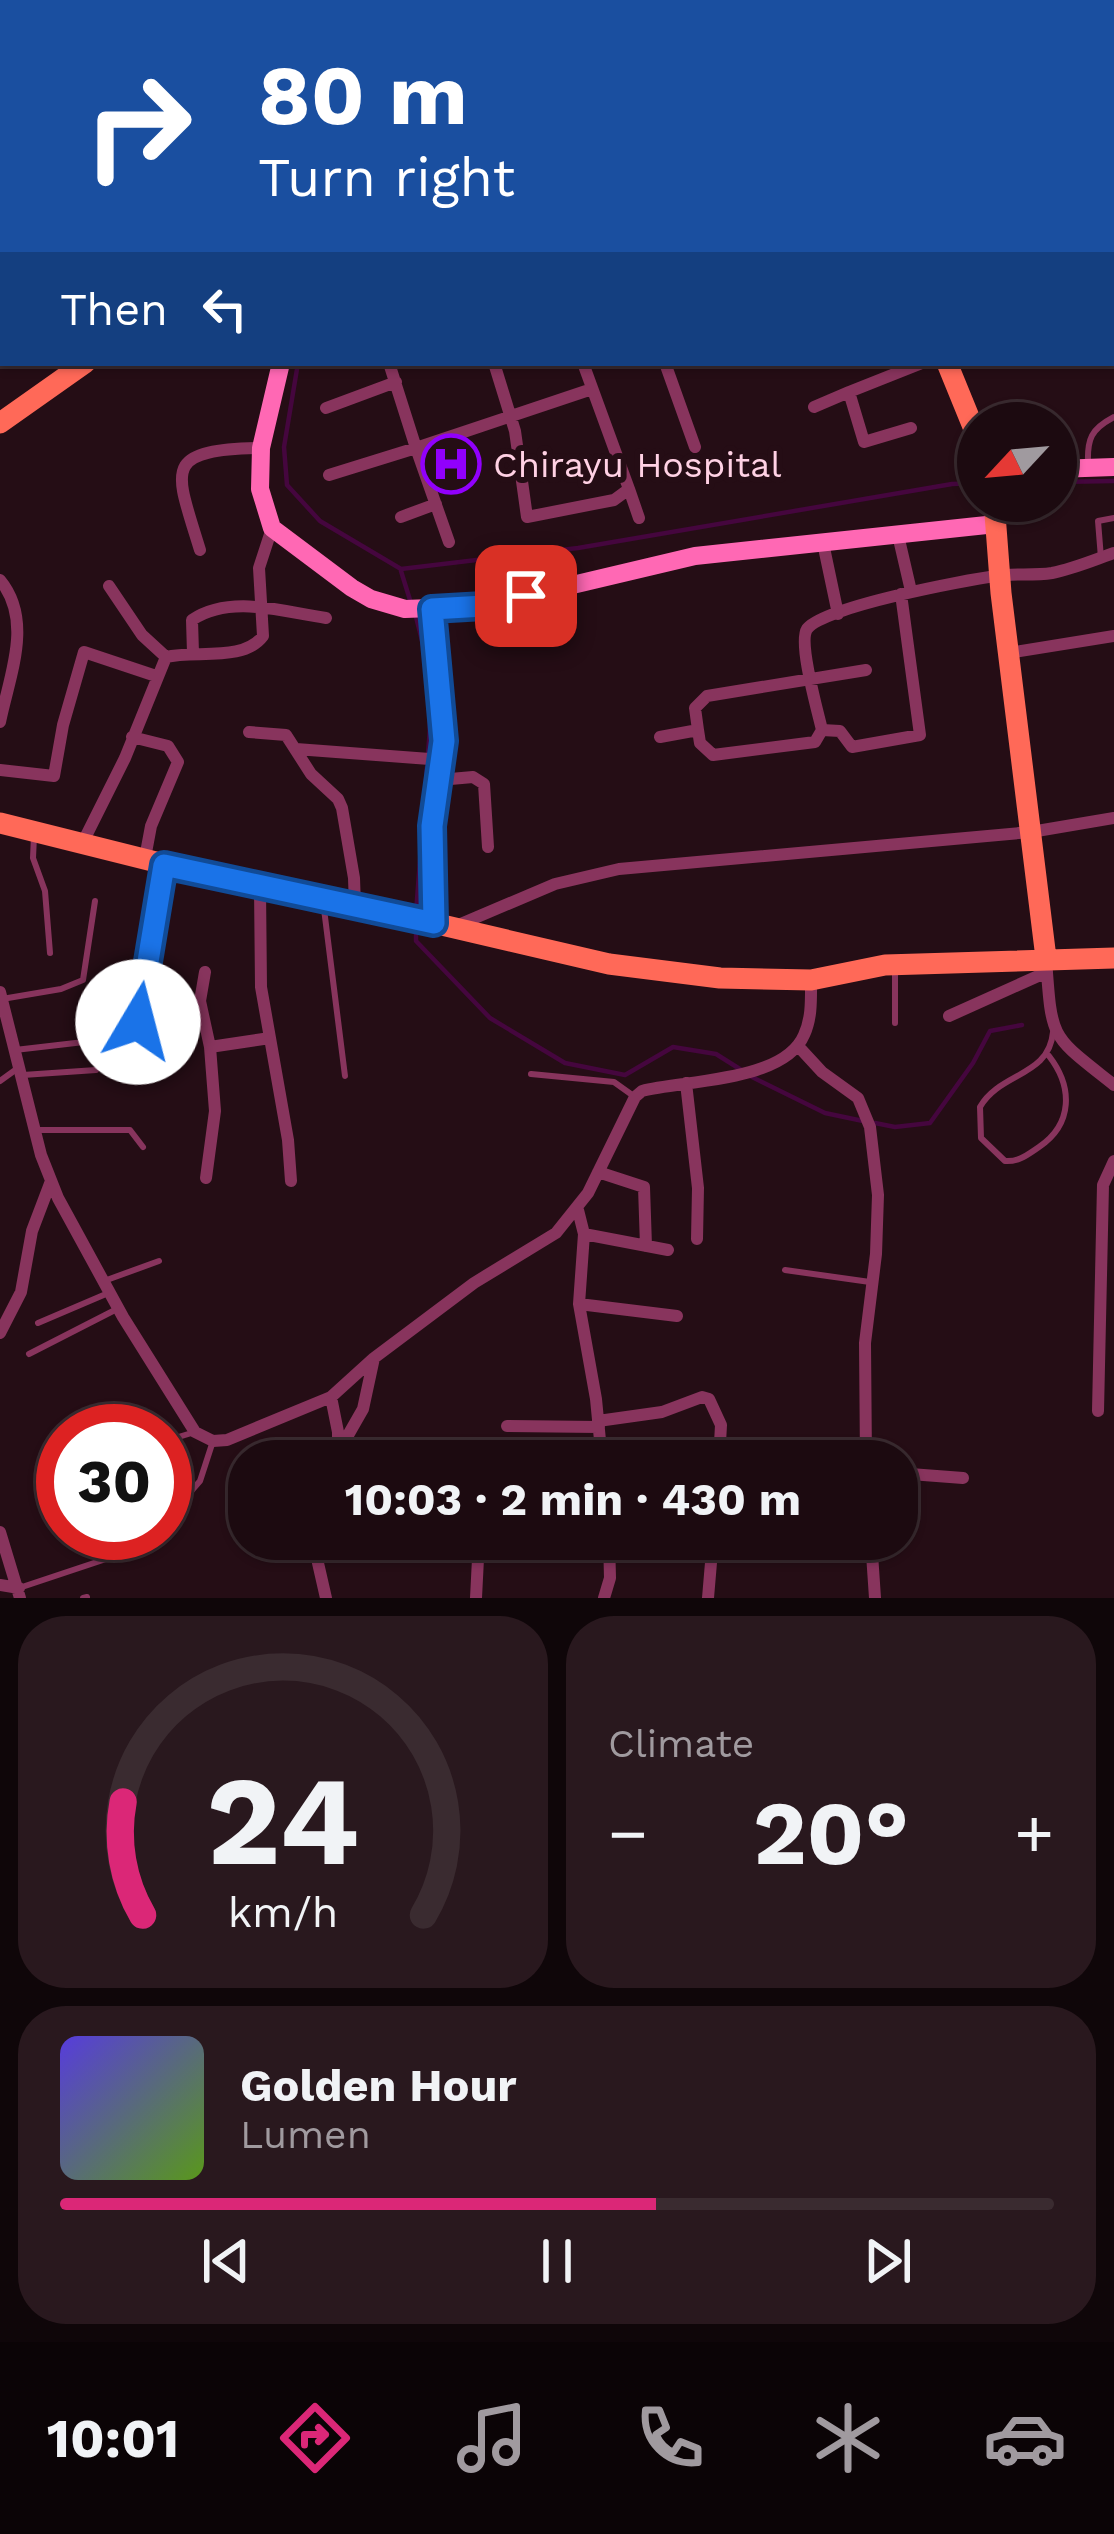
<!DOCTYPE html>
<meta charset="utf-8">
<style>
body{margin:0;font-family:"Work Sans",sans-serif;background:#29181e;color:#f1f3f6;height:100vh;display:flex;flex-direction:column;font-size:45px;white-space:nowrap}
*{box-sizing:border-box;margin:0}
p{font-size:39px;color:#a09a9f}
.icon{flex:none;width:66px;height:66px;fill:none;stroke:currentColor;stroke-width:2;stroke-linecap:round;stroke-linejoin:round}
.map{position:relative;height:1598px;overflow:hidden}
.sheet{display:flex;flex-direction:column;gap:18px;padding:18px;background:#0f0609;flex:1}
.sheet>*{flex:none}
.hud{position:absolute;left:0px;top:0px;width:1116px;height:366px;box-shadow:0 3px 9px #0004,0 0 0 3px #3a2b30;background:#1a4fa0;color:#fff;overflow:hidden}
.needle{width:78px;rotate:244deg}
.controls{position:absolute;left:957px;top:402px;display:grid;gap:24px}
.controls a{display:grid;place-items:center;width:120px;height:120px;border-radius:50%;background:#1c0a10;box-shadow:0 3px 9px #0004,0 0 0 3px #3a2b30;font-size:60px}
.speed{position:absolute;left:36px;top:1404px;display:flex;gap:24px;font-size:60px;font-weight:700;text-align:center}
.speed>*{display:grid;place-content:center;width:156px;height:156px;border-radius:50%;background:#1c0a10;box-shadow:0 3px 9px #0004,0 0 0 3px #3a2b30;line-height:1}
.speed .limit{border:18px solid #d22;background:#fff;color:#111}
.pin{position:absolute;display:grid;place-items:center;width:102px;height:102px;color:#fff;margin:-51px;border-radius:24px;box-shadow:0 6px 18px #0006}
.me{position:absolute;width:132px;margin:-66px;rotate:8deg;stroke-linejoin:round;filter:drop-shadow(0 0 9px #0008)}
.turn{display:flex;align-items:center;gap:42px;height:252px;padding:0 60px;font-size:54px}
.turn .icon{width:156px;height:156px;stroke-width:2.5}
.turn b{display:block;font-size:84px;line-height:102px}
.then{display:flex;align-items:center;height:114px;padding:0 60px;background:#0003;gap:24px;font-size:45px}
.big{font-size:90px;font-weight:700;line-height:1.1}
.sheet .widget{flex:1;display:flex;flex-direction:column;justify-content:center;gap:18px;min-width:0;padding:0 42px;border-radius:48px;background:#29181e}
.sheet .dial{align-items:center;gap:0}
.dial svg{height:312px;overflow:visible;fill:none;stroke:#3a2b30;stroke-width:7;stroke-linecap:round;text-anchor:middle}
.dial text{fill:#f1f3f6;stroke:none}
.song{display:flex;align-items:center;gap:36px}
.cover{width:144px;height:144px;border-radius:18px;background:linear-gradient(135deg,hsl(250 70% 55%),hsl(90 70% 35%))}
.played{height:12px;border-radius:6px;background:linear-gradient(90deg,#db2777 60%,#3a2b30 60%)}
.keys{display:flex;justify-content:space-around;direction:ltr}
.heat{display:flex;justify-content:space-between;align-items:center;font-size:66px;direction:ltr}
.sheet .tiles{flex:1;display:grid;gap:18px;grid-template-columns:1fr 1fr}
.widget:last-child{grid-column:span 2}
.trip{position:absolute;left:228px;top:1440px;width:690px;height:120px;border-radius:48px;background:#1c0a10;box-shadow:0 3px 9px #0004,0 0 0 3px #3a2b30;font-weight:700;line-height:120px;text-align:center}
.dock{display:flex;height:192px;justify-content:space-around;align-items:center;background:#0b0406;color:#a09a9f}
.dock .icon{width:84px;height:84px}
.dock .active{color:#db2777}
.dock b{font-size:54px;color:#f1f3f6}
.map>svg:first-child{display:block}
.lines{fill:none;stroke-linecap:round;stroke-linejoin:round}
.stream{stroke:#45063e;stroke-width:4.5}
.building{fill:#481727}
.lane{stroke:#88345d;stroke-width:6}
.street{stroke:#88345d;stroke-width:12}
.secondary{stroke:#ff68b4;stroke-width:18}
.primary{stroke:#ff6958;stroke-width:21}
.route-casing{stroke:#114b97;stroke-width:30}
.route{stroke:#1a73e8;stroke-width:21}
.labels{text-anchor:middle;stroke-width:12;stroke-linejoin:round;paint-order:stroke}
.poi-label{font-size:36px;fill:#ffd1e4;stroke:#250d15;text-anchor:start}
</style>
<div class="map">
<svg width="1114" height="1598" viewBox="0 0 1114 1598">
<rect width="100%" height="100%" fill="#250d15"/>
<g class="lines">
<path class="stream" d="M151,0l1,3
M298,363l-14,84 3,38 33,36 81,48 177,-21 374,-64 26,-1
M1056,482l58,-1
M401,571l9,29
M416,617c13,45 17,90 12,136
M416,913l11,-146
M416,925v16l74,77 75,45 60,12 48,-28 43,7 27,17
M752,1077l73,36 38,8
M875,1123l20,4 35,-4 43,-60 17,-32 32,-6"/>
</g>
<path class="building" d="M466,447l13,32 -36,15 -11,-32z"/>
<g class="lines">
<path class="lane" d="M1113,346h1
M1113,360l1,2
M1088,464c-1,-25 3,-35 26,-47
M1101,558l-3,-37 16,-3
M34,836l-1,22 12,33 5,62
M323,901l22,175
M895,968v55
M2,999l59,-10 22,-9 12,-79
M15,1050l69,-8
M1049,1056c24,31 24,68 -10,91 -12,8 -20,15 -34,14l-24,-23 -1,-31c20,-35 69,-30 73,-75
M531,1074l83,8 21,15
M23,1075l73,-5
M0,1081l18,-13
M35,1130h95l13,17
M785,1270l85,12
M104,1281l55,-20
M38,1323l68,-29
M29,1354l86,-44
M165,1441l30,-9
M165,1521l35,-40 13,-40
M19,1588l96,-32 37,-23
M83,1598l4,-1"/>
<path class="street" d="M183,0l30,3
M575,0l1,3
M1026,0l1,3
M73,3l1,-3
M223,3l8,-3
M434,3l2,-3
M0,104l3,6
M0,268l3,5
M494,363l21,68 12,86 87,-17 15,-11 -46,-126
M665,363l30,84
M814,407l35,-15
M326,408l70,-26
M911,428l-47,14 -15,-50 73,-29
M329,475l87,-27 -27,-85
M629,489l10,29
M401,517l35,-13
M898,535l13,56
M449,542l-33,-94 176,-59
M823,543l15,71
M200,550c-25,-82 -39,-100 61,-102
M0,580c34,41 9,97 0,142
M109,586l33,49 24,22
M901,594l19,141 -68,12 -12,-16 -18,-1c-4,-18 -24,-87 -15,-101 15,-22 159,-49 189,-53 18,-3 37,0 56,-3 21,-4 42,-13 62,-20
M432,609l12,132 -12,85 2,97
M193,653l-1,-33c39,-26 91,-8 134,-2
M1008,653l106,-17
M698,730l2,13 13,12 102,-13 7,-12
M249,732l37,3 25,39 27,25 4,9 12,70 1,28
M132,737l36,9 10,16 -27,64 -6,32
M660,737l38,-7 -3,-22 12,-12 159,-26
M296,749l147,11
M0,770l54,6 9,-51 21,-73 72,24
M439,780l34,-3 11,7 4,63
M82,844l43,-86 41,-101c29,-7 78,5 97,-21l-4,-68 13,-40
M260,888l1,99 27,153 3,41
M456,926l99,-42 64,-15 412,-37 83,-14
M1046,959c6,83 4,75 68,126
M205,972l-5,29 10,46
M0,992l41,163 17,43 65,119 72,115 18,9 14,-1 104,-43 43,-39 100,-75 82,-50 32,-40 47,-96 7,-6c43,-11 142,-9 162,-56 8,-17 7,-36 7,-55
M949,1016l98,-44
M138,1021l26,-157
M798,1046l24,26 36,26 12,29 8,68 -2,59 -11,89 1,118
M686,1083l12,105 -1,51
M598,1172l46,15 2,59
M206,1178l9,-67 -5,-64 60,-9
M578,1210l6,24 -5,70 17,95 6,62
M584,1234l84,16
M579,1304l98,12
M0,1333l21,-41 11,-61 19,-50
M331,1397l7,35v29
M1098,1411l5,-226 11,-24
M598,1421l64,-9 40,-15 7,2 12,26 -2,36
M507,1426l92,1
M339,1451l24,-42 11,-51
M897,1473l66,5
M0,1532l20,66
M322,1539l-4,24 8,35
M871,1539l4,59
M0,1585l19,3
M476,1598l3,-59
M604,1598l6,-20 -1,-39
M708,1598l5,-59"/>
<path class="secondary" d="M125,0l1,3
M1113,258h1
M281,363l-20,85 -1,41 12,39 80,60 19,11 34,10 79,-3 211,-50 301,-32
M1056,469l58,-2"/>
<path class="primary" d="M755,0l2,3
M793,3l3,-3
M947,363l31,76
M0,423l85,-60
M994,501l7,92 45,365
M0,823l260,65 62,9 287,67 111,14 91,2 74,-15 229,-7"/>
</g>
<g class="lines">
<g class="route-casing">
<path id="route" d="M138,1022l26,-157 270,58 -2,-97 12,-85 -12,-132 52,-3 42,-10"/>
</g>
<use href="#route" class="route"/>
</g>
<defs>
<g id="hospital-ring" transform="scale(3)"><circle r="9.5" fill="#250d15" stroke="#9100fc" stroke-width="1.5"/><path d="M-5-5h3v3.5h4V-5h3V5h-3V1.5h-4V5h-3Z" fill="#9100fc"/></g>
</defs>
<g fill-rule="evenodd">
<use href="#hospital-ring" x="451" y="464"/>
</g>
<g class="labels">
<g class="poi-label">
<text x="493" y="477">Chirayu Hospital</text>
</g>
</g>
</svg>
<div class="controls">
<a><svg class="needle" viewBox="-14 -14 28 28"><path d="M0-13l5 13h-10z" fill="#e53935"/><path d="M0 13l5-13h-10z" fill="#a09a9f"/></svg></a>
</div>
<div class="speed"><div class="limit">30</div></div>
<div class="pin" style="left:526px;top:596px;background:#d93025"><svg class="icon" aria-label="arrive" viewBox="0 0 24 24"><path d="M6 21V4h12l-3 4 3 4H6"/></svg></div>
<svg class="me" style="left:138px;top:1022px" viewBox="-20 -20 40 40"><circle r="19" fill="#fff"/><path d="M0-13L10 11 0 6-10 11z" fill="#1a73e8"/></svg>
<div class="trip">10:03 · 2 min · 430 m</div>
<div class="hud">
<div class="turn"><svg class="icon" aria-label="right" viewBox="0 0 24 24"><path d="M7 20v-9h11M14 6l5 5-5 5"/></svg><div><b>80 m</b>Turn right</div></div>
<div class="then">Then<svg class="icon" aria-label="left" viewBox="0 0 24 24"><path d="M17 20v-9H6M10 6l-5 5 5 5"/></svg></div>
</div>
</div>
<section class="sheet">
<div class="tiles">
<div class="widget dial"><svg viewBox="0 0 100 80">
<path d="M14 69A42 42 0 1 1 86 69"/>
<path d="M14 69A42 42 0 0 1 9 40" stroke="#db2777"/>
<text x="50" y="56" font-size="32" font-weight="700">24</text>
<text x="50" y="72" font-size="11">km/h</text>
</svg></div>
<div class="widget"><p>Climate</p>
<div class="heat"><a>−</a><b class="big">20°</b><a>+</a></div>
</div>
<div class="widget">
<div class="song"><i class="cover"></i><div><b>Golden Hour</b><p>Lumen</p></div></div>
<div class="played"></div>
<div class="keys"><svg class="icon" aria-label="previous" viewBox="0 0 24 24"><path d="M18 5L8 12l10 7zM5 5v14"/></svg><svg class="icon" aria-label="pause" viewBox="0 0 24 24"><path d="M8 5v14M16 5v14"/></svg><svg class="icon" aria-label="next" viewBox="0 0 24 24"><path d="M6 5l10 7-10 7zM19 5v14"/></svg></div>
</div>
</div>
</section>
<nav class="dock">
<b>10:01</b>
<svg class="icon active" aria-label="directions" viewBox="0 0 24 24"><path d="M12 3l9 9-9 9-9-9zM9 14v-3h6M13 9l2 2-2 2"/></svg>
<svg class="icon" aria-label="music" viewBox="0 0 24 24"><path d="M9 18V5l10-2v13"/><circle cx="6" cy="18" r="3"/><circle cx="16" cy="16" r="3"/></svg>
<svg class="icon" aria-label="phone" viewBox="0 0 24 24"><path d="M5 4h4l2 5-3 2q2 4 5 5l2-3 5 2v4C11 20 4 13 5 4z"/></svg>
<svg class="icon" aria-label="climate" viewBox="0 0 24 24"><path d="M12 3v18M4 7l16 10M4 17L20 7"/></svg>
<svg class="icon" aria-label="car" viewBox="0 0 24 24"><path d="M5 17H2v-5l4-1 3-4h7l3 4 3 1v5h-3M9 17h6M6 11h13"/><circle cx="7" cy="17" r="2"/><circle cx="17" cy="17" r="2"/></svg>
</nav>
